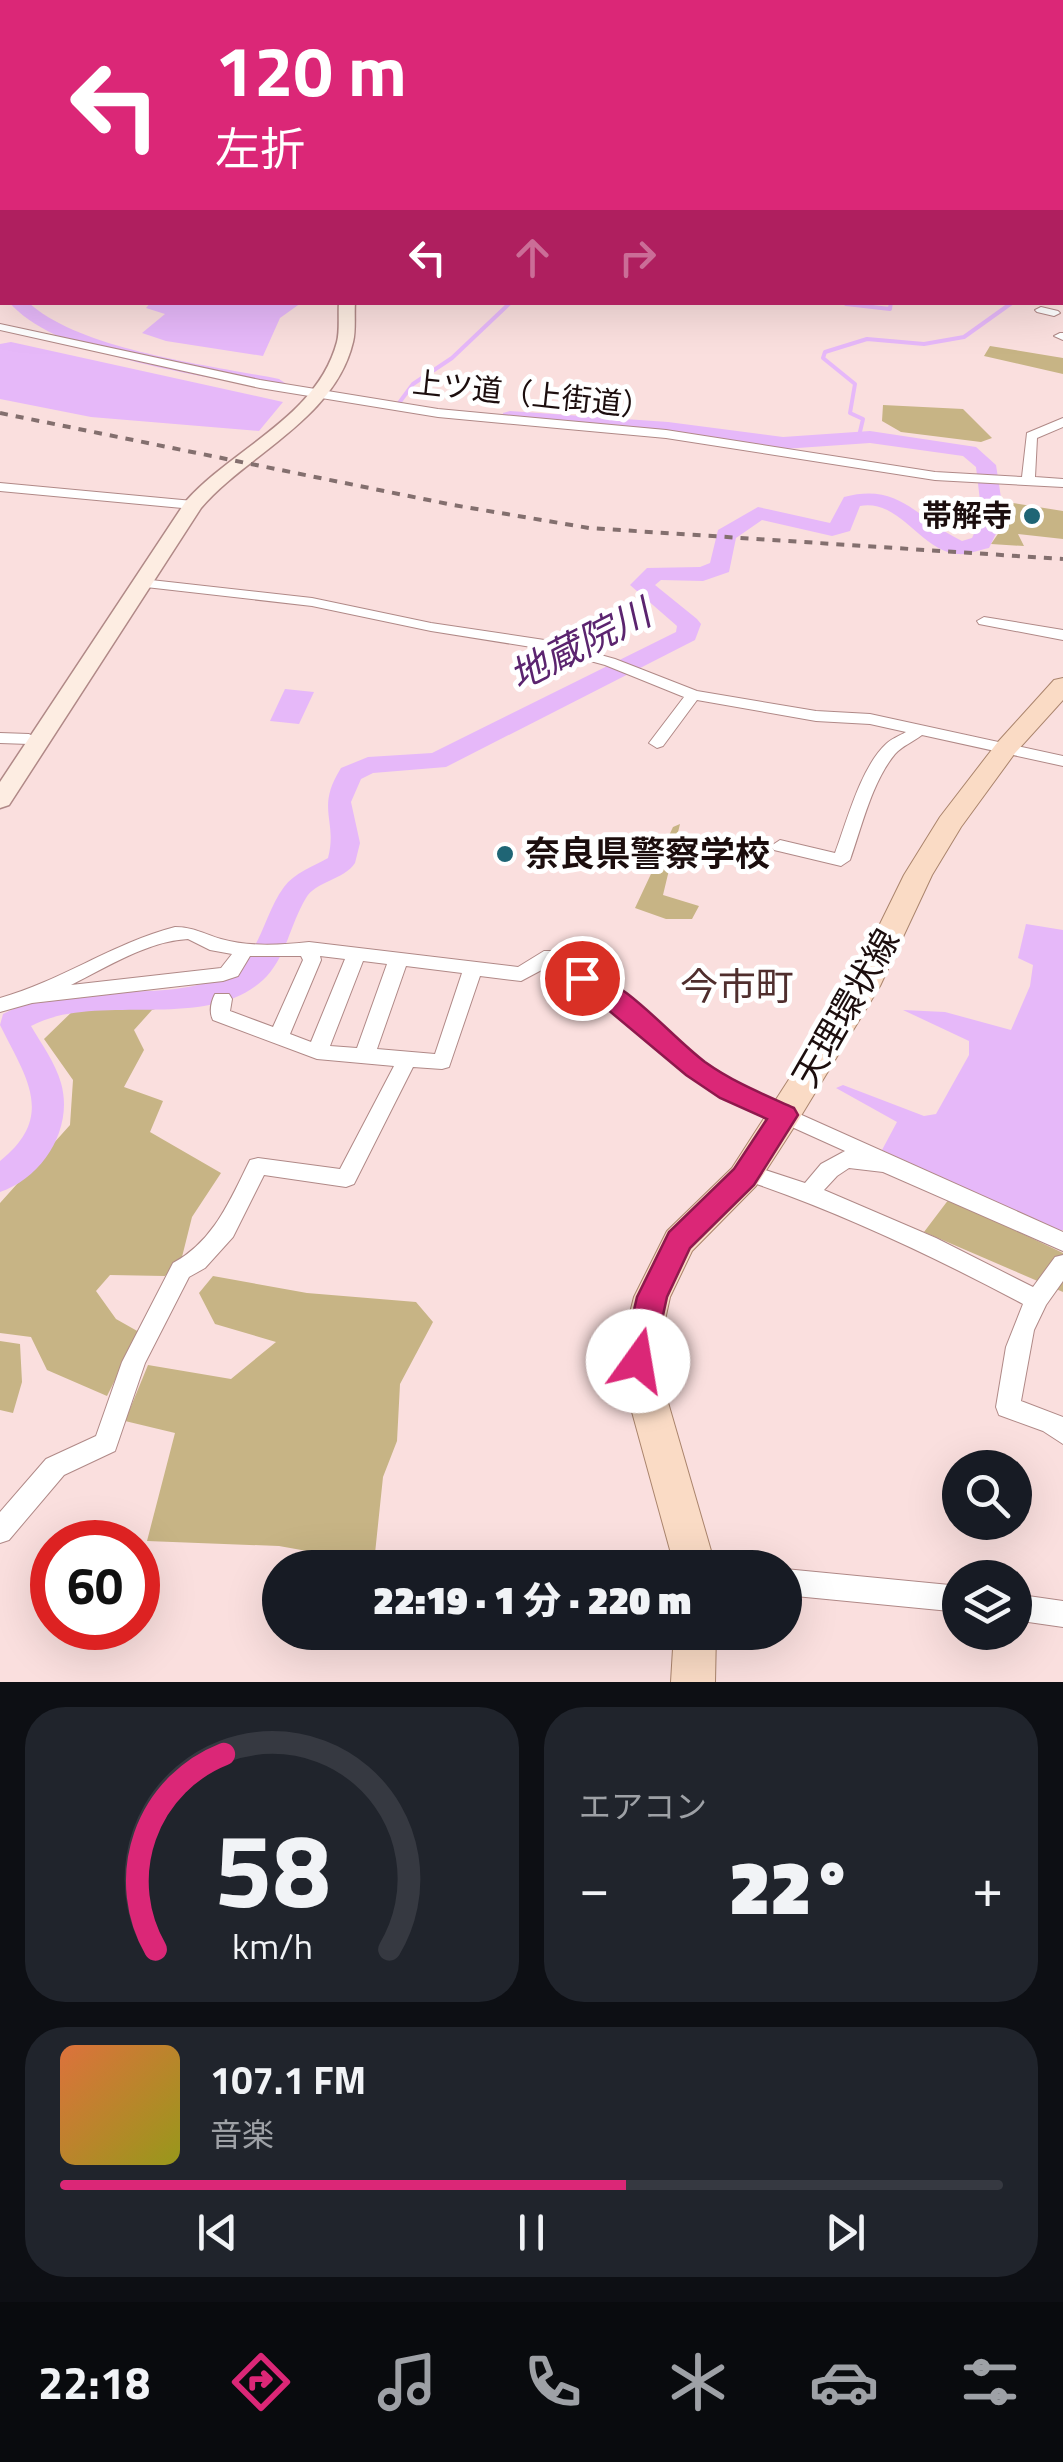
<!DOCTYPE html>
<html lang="ja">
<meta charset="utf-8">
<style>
body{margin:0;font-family:"Titillium Web","Noto Sans JP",sans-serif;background:#20242c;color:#f1f3f6;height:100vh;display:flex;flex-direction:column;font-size:38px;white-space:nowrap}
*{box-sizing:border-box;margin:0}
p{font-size:32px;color:#9ea1a6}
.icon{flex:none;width:55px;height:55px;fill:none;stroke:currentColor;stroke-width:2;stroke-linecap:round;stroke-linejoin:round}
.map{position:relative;height:1682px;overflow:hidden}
.sheet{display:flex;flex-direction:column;gap:25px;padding:25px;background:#0d0f14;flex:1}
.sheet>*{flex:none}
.banner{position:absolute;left:0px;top:0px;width:1065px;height:305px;box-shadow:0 10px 40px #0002;background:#db2777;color:#fff;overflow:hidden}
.controls{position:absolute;left:942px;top:1450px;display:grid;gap:20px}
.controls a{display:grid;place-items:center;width:90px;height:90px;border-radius:50%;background:#171b24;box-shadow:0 10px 40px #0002;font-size:50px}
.speed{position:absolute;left:30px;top:1520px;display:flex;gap:20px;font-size:50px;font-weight:700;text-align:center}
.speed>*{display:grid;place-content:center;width:130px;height:130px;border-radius:50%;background:#171b24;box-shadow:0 10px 40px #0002;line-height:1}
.speed .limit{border:15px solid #d22;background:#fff;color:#111}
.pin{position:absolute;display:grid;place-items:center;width:85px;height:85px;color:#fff;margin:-42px;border:5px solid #fff;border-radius:50%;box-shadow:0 2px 10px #0007}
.me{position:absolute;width:110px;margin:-55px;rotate:13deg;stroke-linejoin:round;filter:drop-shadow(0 0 8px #0008)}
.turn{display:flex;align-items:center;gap:35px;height:210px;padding:0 50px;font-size:45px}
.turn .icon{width:130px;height:130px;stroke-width:2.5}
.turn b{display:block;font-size:70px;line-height:85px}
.lanes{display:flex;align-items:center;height:95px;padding:0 50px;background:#0003;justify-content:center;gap:50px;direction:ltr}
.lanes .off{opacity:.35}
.big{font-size:75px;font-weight:800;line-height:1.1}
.sheet .tile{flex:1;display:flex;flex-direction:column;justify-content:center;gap:15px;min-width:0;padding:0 35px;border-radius:40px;background:#20242c}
.sheet .dial{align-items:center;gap:0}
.dial svg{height:260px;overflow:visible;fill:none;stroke:#363941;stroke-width:7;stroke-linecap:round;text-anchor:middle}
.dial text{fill:#f1f3f6;stroke:none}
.song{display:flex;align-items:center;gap:30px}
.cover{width:120px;height:120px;border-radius:15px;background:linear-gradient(135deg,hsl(20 70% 55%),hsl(60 70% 35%))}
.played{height:10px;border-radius:5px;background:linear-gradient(90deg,#db2777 60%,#363941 60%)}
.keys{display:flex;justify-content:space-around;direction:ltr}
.heat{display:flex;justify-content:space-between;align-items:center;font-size:55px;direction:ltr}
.sheet .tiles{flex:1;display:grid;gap:25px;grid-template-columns:1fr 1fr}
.tile:last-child{grid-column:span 2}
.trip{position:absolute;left:262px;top:1550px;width:540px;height:100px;border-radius:50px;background:#171b24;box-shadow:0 10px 40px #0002;font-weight:800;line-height:100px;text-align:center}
.tab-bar{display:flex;height:160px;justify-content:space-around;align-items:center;background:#090b0e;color:#9ea1a6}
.tab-bar .icon{width:70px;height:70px}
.tab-bar .active{color:#db2777}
.tab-bar b{font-size:45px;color:#f1f3f6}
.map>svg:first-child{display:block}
.green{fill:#c7b485}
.water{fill:#e6b8f9}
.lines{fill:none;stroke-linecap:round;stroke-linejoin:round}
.stream{stroke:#e6b8f9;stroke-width:4}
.river{fill:#e6b8f9;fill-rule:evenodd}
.street-casing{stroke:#b08987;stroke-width:2}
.secondary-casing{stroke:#b08987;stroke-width:3}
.primary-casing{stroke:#aa846c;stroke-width:2}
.highway-casing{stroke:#aa846c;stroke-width:3}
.street{fill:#fff;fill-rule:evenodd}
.secondary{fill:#fdede2;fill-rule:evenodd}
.primary{fill:#fadbc5;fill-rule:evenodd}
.highway{fill:#f7c39f;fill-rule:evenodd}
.rail{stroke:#836f6e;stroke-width:4;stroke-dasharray:8 8;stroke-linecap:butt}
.route{fill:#db2777;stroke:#8e194d;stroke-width:2.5}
.poi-dot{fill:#1f6575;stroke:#fff;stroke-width:4}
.labels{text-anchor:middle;stroke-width:10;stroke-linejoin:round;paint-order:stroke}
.far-street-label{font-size:30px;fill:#1c0e0e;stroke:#fff}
.far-poi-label{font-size:30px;font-weight:bold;fill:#1c0e0e;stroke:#fff;text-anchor:end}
.poi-label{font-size:35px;font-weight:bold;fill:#1c0e0e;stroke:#fff;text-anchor:start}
.street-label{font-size:35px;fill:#1c0e0e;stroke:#fff}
.water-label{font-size:38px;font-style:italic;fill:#5b246f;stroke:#fff}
.neighbourhood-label{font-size:38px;fill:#4f2e2d;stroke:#fff}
</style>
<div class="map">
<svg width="1063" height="1682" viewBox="0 0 1063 1682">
<rect width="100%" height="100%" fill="#fadfde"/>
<path class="green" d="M990,346l73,12v16l-79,-18z
M883,405l80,4 29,29 -11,4 -80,-10 -19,-11z
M1000,501l63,10v28l-45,-5 6,12 -33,-2 9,-13z
M680,824l-17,71 36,11 -7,13h-26l-31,-11 38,-81z
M205,985l1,8 -54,17 -18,20 10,20 -20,37 39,14 -13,31 71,41 -29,44 -10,40 -17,19 -55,-1 -14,16 20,28 23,13 -32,64 -60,-26 -16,-33 -31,-4v-130l70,-78 3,-45 -29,-41 35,-34z
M949,1199l114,54v39l-139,-60z
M213,1276l94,17 109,9 17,20 -33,62 -3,57 -14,36 -9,86 -95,-17 -132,-5 28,-108 -50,-12 23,-56 83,14 45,-37 -61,-18 -16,-31z
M0,1341l20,3 2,38 -9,31 -13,-3z"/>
<path class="water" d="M151,302h150v1l-21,15 -17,38 -97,-15 -24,-8 23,-19 -19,-6z
M11,342l272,60 -24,29 -168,-14 -91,-18v-55z
M285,689l29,3 -15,32 -29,-3z
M1026,924l37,6v300l-4,2 -177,-82 15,-28 -61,-34 7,-3 81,31 12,-2 33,-59v-14l-66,-31 42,2 66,18 19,-44 3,-21 -15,-7z"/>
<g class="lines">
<path class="stream" d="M846,304l44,5 1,-7
M399,403l14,-19 39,-26 59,-56
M859,436l4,-17 -13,-6 5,-29 -32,-26 2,-6 42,-13 57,5 40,-7 49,-35"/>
<path class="river" d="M9,302h19c51,48 181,63 251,77l9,6 -9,6c-72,-16 -223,-33 -270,-89z
M510,411l158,11 115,15 87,-6 106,16 20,18 8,52 -15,31c-10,2 -22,7 -31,6 -38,-3 -57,-55 -98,-48l-10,25 -18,5 -70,-16 -26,18 -7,34 -26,9 -42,-1 -6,5 42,34 4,5 -6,16 -249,127 -73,6 -12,6 -10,23 9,41 -5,20c-11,17 -39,18 -49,35 -16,26 -20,61 -43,82 -57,53 -167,11 -232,46 11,19 24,36 30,57 13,45 -18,95 -61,109v-31c57,-45 25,-85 0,-136l3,-11c72,-38 151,-9 217,-36 41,-16 41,-60 64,-91 10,-14 30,-21 44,-29 10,-38 -13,-49 13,-90l27,-11 64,-4 244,-121 1,-6 -47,-41 17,-17 53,-1 10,-4 8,-33 40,-23 72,16 14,-26c57,-15 72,22 118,44l10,-3 10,-21 -6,-50 -13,-11 -93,-13 -87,6 -115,-15 -165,-13v-8z"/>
<g class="street-casing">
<path id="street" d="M0,20h2v4h-2z
M0,59h2v5h-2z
M2,76v7l-2,1v-7z
M2,93v7l-2,1v-7z
M2,131v7l-2,1v-7z
M0,164h2v6h-2z
M0,188h2v6h-2z
M1041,307l17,4 2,2 -6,3 -17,-4 -2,-2z
M0,324l260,56 178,29 228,21 269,42 87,5 5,-44 36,-15v9l-26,11 -2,39 28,2v8l-128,-7 -269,-42 -228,-21 -178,-29 -260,-58z
M1060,333h3v7l-9,-4z
M0,483l193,18 7,4 -7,4 -193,-18z
M142,579l170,19 119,25 120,18 64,18 82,32 119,20 54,3 193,42v10l-141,-31c-9,7 -20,11 -27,19 -23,28 -33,72 -45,106l-9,6 -67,-16 -3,-4 9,-6 55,13c12,-32 26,-86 51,-109 5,-5 13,-8 20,-12l-36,-8 -54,-3 -119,-21 -34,46 -6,2 -8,-5 35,-46 -79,-32 -55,-15 -119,-19 -119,-25 -175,-20 -2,-3z
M984,617l79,13v10l-84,-16 -2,-3z
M0,733l29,1 8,5 -8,5 -29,-1z
M175,927c19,0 29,7 46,12 28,8 60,6 88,3l209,25 26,-16h14l63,43 81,69 35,23 326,146v19l-180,-79 -34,-4 -12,8 -13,14 112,48 97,49 22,-30 8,-2v26l-17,24 -12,25 -13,71 42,16v27l-20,-13 -44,-16 -3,-8 10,-60 17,-43c-92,-49 -185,-93 -284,-126l-3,-6 3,-6 8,-2 58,19 16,-19 24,-13 -122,-55 -35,-23 -81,-69 -56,-39 -30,16 -41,-5 -31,91 -7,2 -29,-2 -59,117 -8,3 -82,-12 -31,62 -28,31 -16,9 -44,86 -30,88 -51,24 -55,65 -9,3v-31l46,-53 50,-23 26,-74 51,-99c41,-22 57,-63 77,-103l8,-2 82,11 54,-103 -77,-7 -104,-39c-4,-8 -2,-18 2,-26h14l3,5 -2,12 43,16 30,-67 -2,-4h-51l-12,20 -15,5 -191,22 -32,9v-14c61,-17 113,-55 175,-71zM188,939l22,11 22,4 -11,14 -150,17c36,-18 77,-44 117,-46zM320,956l25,3 -34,83 -21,-8 31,-74zM363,961l24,3 -30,84 -27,-2zM406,966l56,7 -27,81 -58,-5z
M785,1569l175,17v26l-175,-17z
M1015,1594l48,7v26l-48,-7z"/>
</g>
<g class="secondary-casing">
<path id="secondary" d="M339,302h16c-1,13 1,28 -2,40 -18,77 -106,112 -152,166l-192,297 -9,3v-26l186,-281c47,-53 131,-84 151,-159 3,-12 1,-27 2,-40z"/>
</g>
<g class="primary-casing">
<path id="primary" d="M1063,678v22l-48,53 -54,74 -29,48 -52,111 -84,138 -40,62 -64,65 -22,46 -14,64 60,207h-41l-57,-207 16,-64 33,-66 65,-63 119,-185 53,-108 36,-58 57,-74 57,-63z
M674,1632h42l-1,50h-44z"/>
</g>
<g class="highway-casing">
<path id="highway" d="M0,102h2v10h-2z
M1062,166h1v10h-1z"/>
</g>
<use href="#street" class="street"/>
<use href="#secondary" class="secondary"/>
<use href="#primary" class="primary"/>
<use href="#highway" class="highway"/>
<path class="rail" d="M0,413l453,92 136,23 474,31"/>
</g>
<path class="route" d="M582,969c47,14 85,64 123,93 28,20 58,32 89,46l4,7 -44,70 -64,63 -23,49 -14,64 -5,10 -10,3 -11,-3 -5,-10 15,-64 32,-65 65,-63 33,-50 -47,-21 -34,-23 -116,-97 4,-6z"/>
<g class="poi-dot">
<circle cx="1032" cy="516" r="10"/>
<circle cx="505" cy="854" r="10"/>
</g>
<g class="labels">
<g class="far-street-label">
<text transform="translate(532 395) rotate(6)" y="10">上ツ道（上街道）</text>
</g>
<g class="far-poi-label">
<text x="1012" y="526">帯解寺</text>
</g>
<g class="poi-label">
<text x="525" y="866">奈良県警察学校</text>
</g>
<g class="street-label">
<text transform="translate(846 1008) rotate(-60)" y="12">天理環状線</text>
</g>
<g class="water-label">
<text transform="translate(580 645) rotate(-27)" y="13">地蔵院川</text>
</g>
<g class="neighbourhood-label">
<text x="737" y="1000">今市町</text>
</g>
</g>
</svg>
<div class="controls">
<a><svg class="icon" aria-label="search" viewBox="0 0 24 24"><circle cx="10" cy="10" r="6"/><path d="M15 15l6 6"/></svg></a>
<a><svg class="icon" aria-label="layers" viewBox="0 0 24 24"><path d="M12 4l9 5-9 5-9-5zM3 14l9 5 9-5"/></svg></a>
</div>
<div class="speed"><div class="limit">60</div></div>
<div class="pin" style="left:582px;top:978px;background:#d93025"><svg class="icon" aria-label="arrive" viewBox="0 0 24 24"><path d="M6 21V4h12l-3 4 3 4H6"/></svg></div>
<svg class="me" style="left:638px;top:1361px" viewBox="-20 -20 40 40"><circle r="19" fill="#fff"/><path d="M0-13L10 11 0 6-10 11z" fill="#db2777"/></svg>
<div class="trip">22:19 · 1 分 · 220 m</div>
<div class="banner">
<div class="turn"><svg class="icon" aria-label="left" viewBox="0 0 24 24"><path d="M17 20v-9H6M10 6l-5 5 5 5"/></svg><div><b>120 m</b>左折</div></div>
<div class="lanes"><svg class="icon" aria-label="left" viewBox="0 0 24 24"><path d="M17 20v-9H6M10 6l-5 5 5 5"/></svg><svg class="icon off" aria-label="ahead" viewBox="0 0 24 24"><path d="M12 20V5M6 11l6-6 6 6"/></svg><svg class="icon off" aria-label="right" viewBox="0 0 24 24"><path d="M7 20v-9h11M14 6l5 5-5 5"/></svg></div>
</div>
</div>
<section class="sheet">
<div class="tiles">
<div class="tile dial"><svg viewBox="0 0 100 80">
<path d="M14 69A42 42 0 1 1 86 69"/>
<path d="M14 69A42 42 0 0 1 35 9" stroke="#db2777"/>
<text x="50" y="56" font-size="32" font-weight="700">58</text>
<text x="50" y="72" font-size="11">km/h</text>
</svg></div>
<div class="tile"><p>エアコン</p>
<div class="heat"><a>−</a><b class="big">22°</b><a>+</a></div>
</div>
<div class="tile">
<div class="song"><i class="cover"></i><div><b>107.1 FM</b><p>音楽</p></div></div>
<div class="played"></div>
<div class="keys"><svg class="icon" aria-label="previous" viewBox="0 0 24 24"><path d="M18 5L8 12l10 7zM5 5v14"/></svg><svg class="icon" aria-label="pause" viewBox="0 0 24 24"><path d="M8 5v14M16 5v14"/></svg><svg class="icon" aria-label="next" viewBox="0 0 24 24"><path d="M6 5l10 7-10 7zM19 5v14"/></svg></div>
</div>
</div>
</section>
<nav class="tab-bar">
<b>22:18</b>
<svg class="icon active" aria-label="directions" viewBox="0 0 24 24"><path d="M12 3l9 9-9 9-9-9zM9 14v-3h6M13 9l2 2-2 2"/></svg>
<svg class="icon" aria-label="music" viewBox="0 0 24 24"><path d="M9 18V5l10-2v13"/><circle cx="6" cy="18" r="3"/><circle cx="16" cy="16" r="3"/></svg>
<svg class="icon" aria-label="phone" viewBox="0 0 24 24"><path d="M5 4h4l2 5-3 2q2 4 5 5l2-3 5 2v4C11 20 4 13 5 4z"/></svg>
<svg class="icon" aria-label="climate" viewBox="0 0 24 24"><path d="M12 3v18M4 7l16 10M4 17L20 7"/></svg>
<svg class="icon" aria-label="car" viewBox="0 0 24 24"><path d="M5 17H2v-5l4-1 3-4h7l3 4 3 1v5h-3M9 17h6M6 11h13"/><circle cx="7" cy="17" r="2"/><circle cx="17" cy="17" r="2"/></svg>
<svg class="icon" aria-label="filters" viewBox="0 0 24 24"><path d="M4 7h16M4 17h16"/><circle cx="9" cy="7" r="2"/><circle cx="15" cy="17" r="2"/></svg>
</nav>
